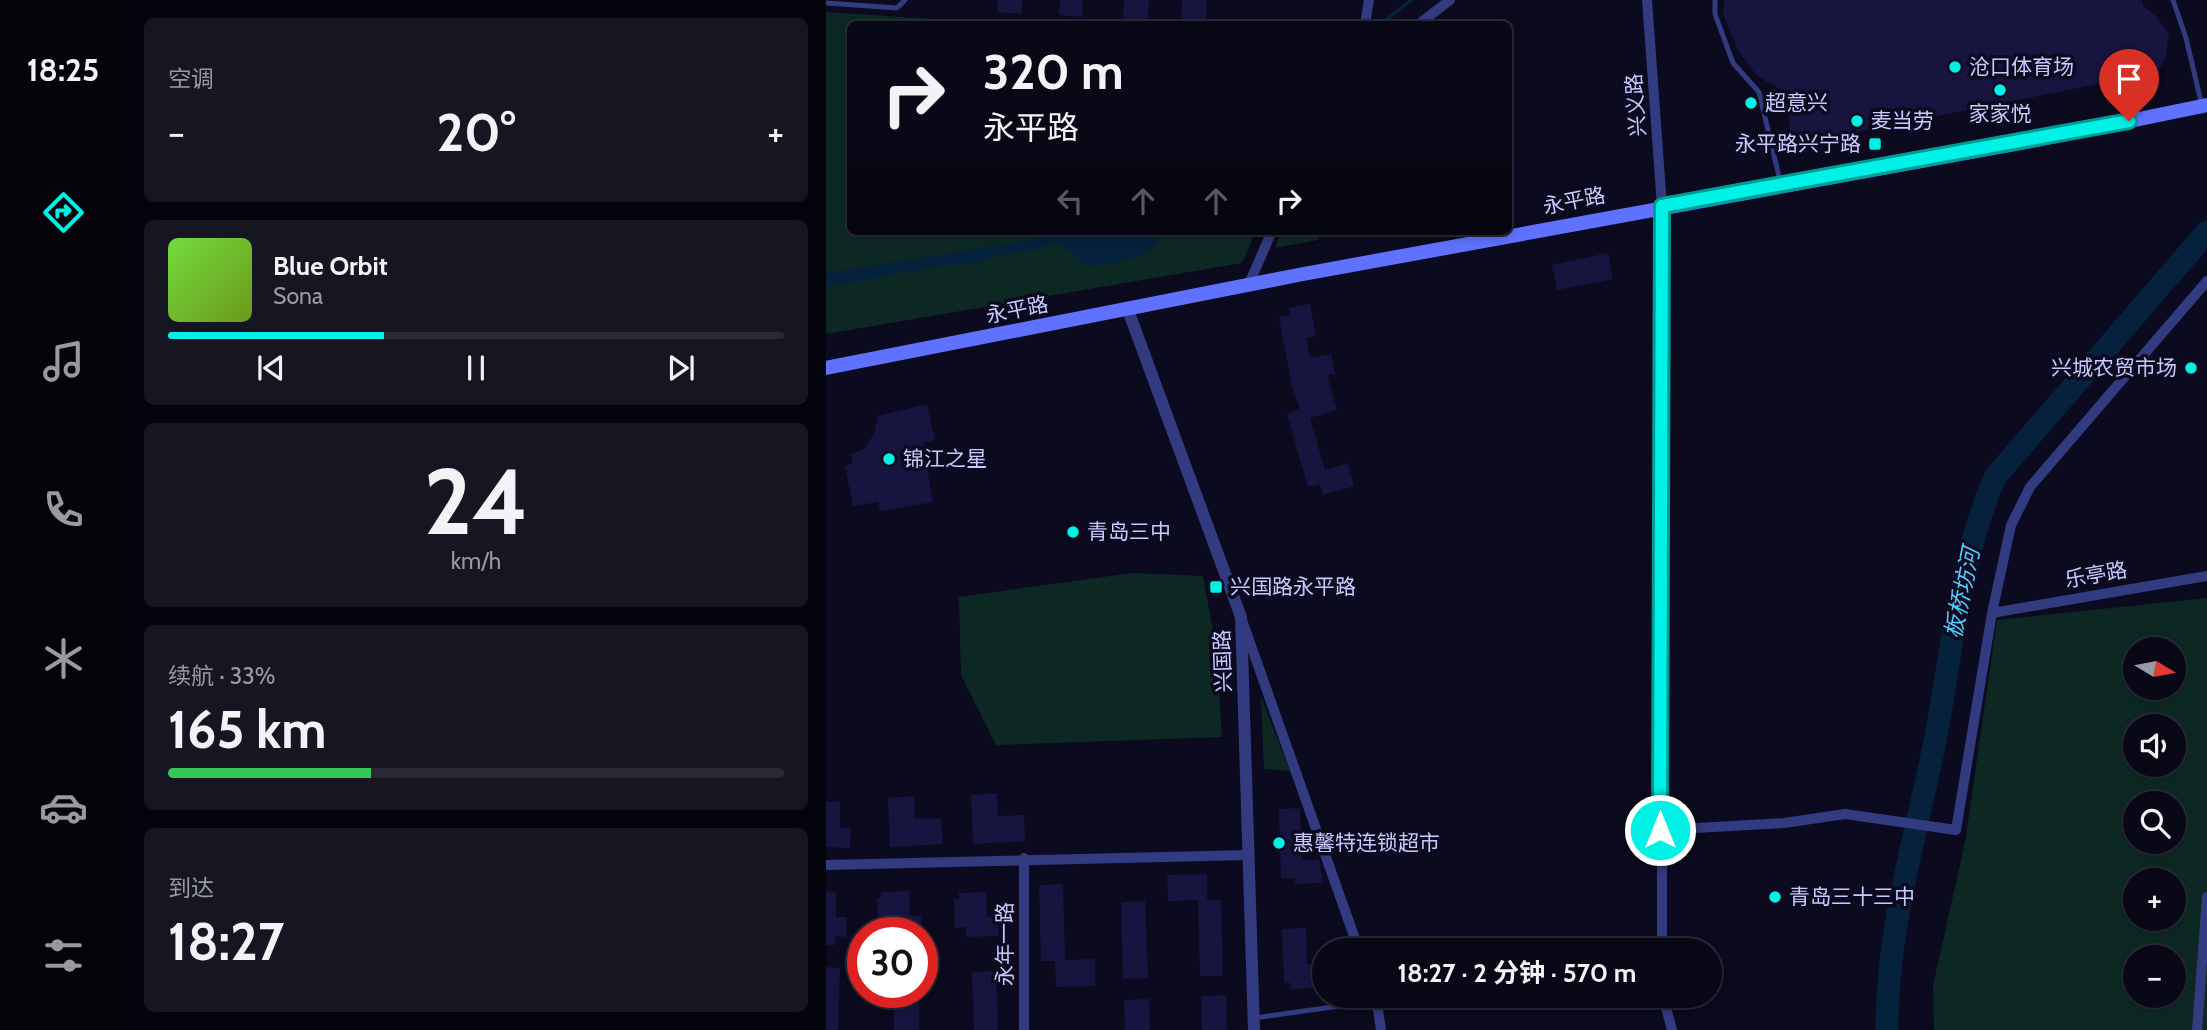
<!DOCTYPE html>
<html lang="zh">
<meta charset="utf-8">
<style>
body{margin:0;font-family:Cabin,"Noto Sans SC",sans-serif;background:#161623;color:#f1f3f6;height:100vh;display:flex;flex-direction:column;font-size:26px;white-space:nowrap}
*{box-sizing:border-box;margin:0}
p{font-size:23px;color:#989aa1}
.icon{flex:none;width:38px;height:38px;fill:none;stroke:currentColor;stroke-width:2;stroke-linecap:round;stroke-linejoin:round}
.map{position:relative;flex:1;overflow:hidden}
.drawer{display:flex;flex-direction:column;gap:18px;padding:18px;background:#04040c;width:700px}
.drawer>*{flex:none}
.banner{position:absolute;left:21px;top:21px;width:665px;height:214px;border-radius:10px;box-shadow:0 4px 10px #0003,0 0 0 2px #292935;background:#080816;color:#f1f3f6;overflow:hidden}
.needle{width:46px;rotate:100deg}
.tools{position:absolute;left:1297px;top:637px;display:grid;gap:14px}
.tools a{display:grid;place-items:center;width:63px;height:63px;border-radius:50%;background:#080816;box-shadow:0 4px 10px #0003,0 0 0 2px #292935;font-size:35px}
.speed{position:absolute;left:21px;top:917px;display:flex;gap:14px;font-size:35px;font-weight:700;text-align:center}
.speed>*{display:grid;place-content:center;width:91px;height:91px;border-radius:50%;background:#080816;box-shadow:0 4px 10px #0003,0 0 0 2px #292935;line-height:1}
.speed .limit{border:10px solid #d22;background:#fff;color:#111}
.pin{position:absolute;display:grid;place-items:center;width:60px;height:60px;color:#fff;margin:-72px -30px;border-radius:50% 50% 50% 0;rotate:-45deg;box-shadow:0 0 7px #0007}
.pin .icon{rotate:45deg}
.me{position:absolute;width:77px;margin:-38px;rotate:0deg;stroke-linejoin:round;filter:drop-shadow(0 0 5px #0008)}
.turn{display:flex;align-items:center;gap:24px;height:147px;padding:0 21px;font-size:32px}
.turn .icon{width:91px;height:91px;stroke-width:2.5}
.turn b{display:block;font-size:49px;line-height:60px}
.lanes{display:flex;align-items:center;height:66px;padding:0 21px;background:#0003;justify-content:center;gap:35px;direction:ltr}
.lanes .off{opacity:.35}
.big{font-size:52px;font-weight:700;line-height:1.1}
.drawer .card{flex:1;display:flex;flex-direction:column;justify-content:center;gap:10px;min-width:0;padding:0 24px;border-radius:10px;background:#161623}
.drawer .dial{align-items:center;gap:0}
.dial b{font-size:91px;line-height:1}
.song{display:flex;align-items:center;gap:21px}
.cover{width:84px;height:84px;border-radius:10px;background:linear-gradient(135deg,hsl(100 70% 55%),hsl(80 70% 35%))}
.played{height:7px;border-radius:4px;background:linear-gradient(90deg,#00f2e6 35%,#292935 35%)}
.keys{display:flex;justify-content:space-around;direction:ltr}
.heat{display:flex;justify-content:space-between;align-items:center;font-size:38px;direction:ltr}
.charge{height:10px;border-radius:5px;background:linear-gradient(90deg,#34c759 33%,#292935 0)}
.trip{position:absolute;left:486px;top:938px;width:410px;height:70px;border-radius:35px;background:#080816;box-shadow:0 4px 10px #0003,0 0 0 2px #292935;font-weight:700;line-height:70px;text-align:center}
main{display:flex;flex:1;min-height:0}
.menu{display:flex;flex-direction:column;width:126px;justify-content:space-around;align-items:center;background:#030309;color:#989aa1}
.menu .icon{width:49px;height:49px}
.menu .active{color:#00f2e6}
.menu b{font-size:32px;color:#f1f3f6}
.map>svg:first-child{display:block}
.green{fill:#0d2823;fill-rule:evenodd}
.water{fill:#05213c}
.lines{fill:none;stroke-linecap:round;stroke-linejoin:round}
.stream{stroke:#05213c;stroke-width:3.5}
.river{stroke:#05213c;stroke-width:23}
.building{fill:#171540}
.service{stroke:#323a80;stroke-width:5}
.minor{stroke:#323a80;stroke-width:10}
.tertiary{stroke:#323a80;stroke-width:12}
.secondary{stroke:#5e72ff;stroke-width:14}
.route-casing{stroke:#009d96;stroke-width:18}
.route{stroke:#00f2e6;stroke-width:12}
.poi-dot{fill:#00f2e6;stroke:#0b0a1e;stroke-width:2.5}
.labels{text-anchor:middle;stroke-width:7;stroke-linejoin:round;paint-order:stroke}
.poi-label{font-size:21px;fill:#c7c9ff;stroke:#0b0a1e;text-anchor:start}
.street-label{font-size:21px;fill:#c7c9ff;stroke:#0b0a1e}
.water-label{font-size:23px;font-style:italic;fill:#55caff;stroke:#0b0a1e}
</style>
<main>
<nav class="menu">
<b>18:25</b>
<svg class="icon active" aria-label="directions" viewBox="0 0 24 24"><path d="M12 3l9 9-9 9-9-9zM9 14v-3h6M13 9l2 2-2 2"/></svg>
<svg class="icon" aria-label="music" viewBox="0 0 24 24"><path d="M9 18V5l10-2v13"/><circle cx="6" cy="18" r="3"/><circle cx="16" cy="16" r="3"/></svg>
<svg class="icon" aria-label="phone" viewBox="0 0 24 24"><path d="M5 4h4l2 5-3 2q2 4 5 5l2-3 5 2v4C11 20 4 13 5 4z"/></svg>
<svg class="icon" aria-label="climate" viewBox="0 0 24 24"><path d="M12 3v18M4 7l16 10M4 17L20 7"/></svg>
<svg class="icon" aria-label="car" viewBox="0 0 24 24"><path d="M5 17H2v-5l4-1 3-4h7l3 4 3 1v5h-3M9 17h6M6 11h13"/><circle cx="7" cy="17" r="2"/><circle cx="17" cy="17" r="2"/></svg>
<svg class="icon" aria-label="filters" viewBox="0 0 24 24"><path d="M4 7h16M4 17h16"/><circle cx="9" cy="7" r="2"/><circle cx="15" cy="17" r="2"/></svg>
</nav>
<section class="drawer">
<div class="card"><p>空调</p>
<div class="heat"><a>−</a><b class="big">20°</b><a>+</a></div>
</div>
<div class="card">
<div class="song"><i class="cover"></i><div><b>Blue Orbit</b><p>Sona</p></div></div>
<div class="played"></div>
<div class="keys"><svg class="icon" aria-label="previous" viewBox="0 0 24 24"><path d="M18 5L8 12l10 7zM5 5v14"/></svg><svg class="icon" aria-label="pause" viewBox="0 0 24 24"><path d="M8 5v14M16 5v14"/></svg><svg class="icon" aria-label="next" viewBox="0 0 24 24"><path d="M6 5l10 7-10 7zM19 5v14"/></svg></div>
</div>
<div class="card dial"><b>24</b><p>km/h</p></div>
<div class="card"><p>续航 · 33%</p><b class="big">165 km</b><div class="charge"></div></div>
<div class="card"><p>到达</p><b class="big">18:27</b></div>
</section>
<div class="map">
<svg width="1381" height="1030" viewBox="0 0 1381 1030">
<rect width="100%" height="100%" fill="#0b0a1e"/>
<path class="green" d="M0,12l181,12h-157v207h406l-14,32 -416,71z
M455,231h35l2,9 -43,8z
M306,573l71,3 13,71 6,90 -226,8 -35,-70 -2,-78z
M1381,598v432h-273l-1,-45 32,-142 32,-223zM1309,649h39v39h-39zM1309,726h39v39h-39zM1309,803h39v39h-39zM1309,880h39v39h-39zM1309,957h39v39h-39z
M435,697l29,74 -26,-2z"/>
<path class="water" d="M242,231h97c-11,31 -50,30 -78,36l-30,-25 -20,8 -38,5 -25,9 -29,1 -119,22v-14l203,-32z"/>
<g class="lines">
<path class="stream" d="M555,24l30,-24"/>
<path class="river" d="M1061,1030c0,-103 28,-189 48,-289 17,-89 24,-180 60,-264l212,-245"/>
</g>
<path class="building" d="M172,0h24v14l-25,-2z
M234,0h23l-1,17 -23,-2z
M298,0h25l-2,20 -24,-1z
M356,0h25l-1,23 -25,-1z
M898,0h418l1,6 12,9 14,19 -4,25 -10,17 -23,9 -19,-4 -321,64 -6,-53 -29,-16 -20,-27 -14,-36z
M782,253l5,26 -56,11 -5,-25z
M484,304l6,32 -10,2 4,20 21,-4 4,20 -8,1 10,35 -27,8 15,52 23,-7 6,23 -31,9 -3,-11 -12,3 -21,-73 13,-4 -9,-28 -12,-65 11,-2 -1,-7z
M101,404l8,36 -12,3 10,59 -53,9 -2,-9 -25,4 -8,-40 7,-2 -1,-10 13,-5 10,-15 4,-18z
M171,793l1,23 26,-1 1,26 -52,3 -2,-49z
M88,796l1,23 26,-1 2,26 -53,3 -2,-49z
M0,802h14v26h11l-1,20 -24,-1z
M474,808l2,52h17l4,23 -28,1v-6h-14l-2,-69z
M381,874v26h14l2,76h-23l-2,-76 -30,1 -1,-26z
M237,884l2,76 30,-1v27l-39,1 -1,-26h-14l-2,-76z
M0,891l10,1v25h11l-1,20 -11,-1v9h-9z
M83,891l1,25h11v17h-32l-1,-7 -10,1 -1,-29h4v-6z
M160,892l1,25h11l1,19 -33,1v-10l-11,1 -1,-29h5v-6z
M319,901l3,77 -25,1 -2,-77z
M480,928l1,36h18v24l-34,1v-6h-7l-2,-54z
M0,967l14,1 -2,62h-12z
M170,971l2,59h-24l-2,-58z
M400,995l1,35h-25l-1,-34z
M68,999h25v31h-25z
M323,999l1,31h-25l-1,-30z"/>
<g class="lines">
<path class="service" d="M889,0v14l18,49 26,29 22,93
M1347,0l13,38 16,68
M0,3l71,5 8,-8
M428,1018l121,-17"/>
<path class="minor" d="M821,0l15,206v744
M539,24l4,-24
M593,24l31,-24
M422,286l24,-55
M1166,613l215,-37
M417,623l116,327
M834,830l124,-7 61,-9 111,16 36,-217 19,-88 19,-38 177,-206
M0,865l422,-10
M550,996l5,34
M837,996l9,34
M198,1030v-172
M1371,1030l10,-133"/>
<path class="tertiary" d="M302,310l113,307 13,413"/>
<path class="secondary" d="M0,368l472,-93 733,-134 176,-36"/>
</g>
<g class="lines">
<g class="route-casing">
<path id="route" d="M834,830l2,-624 467,-85"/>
</g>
<use href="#route" class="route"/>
</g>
<g class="poi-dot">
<circle cx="1129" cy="67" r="7"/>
<circle cx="1174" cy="90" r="7"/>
<circle cx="925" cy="103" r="7"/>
<circle cx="1031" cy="121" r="7"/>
<rect x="1042" y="137" width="14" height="14" rx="3.5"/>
<circle cx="1365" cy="368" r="7"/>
<circle cx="63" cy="459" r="7"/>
<circle cx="247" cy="532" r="7"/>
<rect x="383" y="580" width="14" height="14" rx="3.5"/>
<circle cx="453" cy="843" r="7"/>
<circle cx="949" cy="897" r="7"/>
</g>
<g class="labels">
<g class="poi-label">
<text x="1143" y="74">沧口体育场</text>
<text x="939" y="110">超意兴</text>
<text x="1174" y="121" text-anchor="middle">家家悦</text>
<text x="1045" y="128">麦当劳</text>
<text x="1035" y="151" text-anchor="end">永平路兴宁路</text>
<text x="1351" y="375" text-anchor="end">兴城农贸市场</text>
<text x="77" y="466">锦江之星</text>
<text x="261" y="539">青岛三中</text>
<text x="404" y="594">兴国路永平路</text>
<text x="467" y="850">惠馨特连锁超市</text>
<text x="963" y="904">青岛三十三中</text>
</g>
<g class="street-label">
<text transform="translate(810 105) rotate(-94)" y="7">兴义路</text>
<text transform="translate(748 201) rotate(-11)" y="7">永平路</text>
<text transform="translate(191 310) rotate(-11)" y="7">永平路</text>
<text transform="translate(1270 575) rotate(-10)" y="7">乐亭路</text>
<text transform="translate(397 661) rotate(-92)" y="7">兴国路</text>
<text transform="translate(179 944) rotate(-90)" y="7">永年一路</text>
</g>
<g class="water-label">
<text transform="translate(1136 593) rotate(-78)" y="8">板桥坊河</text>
</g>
</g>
</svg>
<div class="tools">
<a><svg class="needle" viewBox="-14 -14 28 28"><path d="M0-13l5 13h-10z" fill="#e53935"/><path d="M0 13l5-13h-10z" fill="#989aa1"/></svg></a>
<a><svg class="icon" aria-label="sound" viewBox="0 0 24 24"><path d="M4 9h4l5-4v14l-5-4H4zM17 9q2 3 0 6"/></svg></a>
<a><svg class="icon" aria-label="search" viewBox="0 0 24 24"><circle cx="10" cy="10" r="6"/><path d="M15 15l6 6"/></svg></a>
<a>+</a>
<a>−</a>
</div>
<div class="speed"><div class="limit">30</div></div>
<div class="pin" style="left:1303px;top:121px;background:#d93025"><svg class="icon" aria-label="arrive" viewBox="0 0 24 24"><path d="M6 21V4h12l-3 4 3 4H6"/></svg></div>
<svg class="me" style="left:834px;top:830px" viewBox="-20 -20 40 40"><circle r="17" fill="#00f2e6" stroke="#fff" stroke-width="3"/><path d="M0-11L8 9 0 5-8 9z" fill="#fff"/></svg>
<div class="trip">18:27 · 2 分钟 · 570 m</div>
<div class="banner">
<div class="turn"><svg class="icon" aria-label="right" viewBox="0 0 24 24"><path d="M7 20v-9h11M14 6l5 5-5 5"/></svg><div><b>320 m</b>永平路</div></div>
<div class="lanes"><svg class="icon off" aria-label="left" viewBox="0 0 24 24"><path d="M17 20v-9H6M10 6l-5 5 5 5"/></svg><svg class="icon off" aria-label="ahead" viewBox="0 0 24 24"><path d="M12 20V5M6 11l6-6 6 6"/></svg><svg class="icon off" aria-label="ahead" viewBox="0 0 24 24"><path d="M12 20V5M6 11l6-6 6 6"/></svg><svg class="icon" aria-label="right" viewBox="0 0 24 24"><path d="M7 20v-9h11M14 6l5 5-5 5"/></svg></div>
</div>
</div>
</main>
